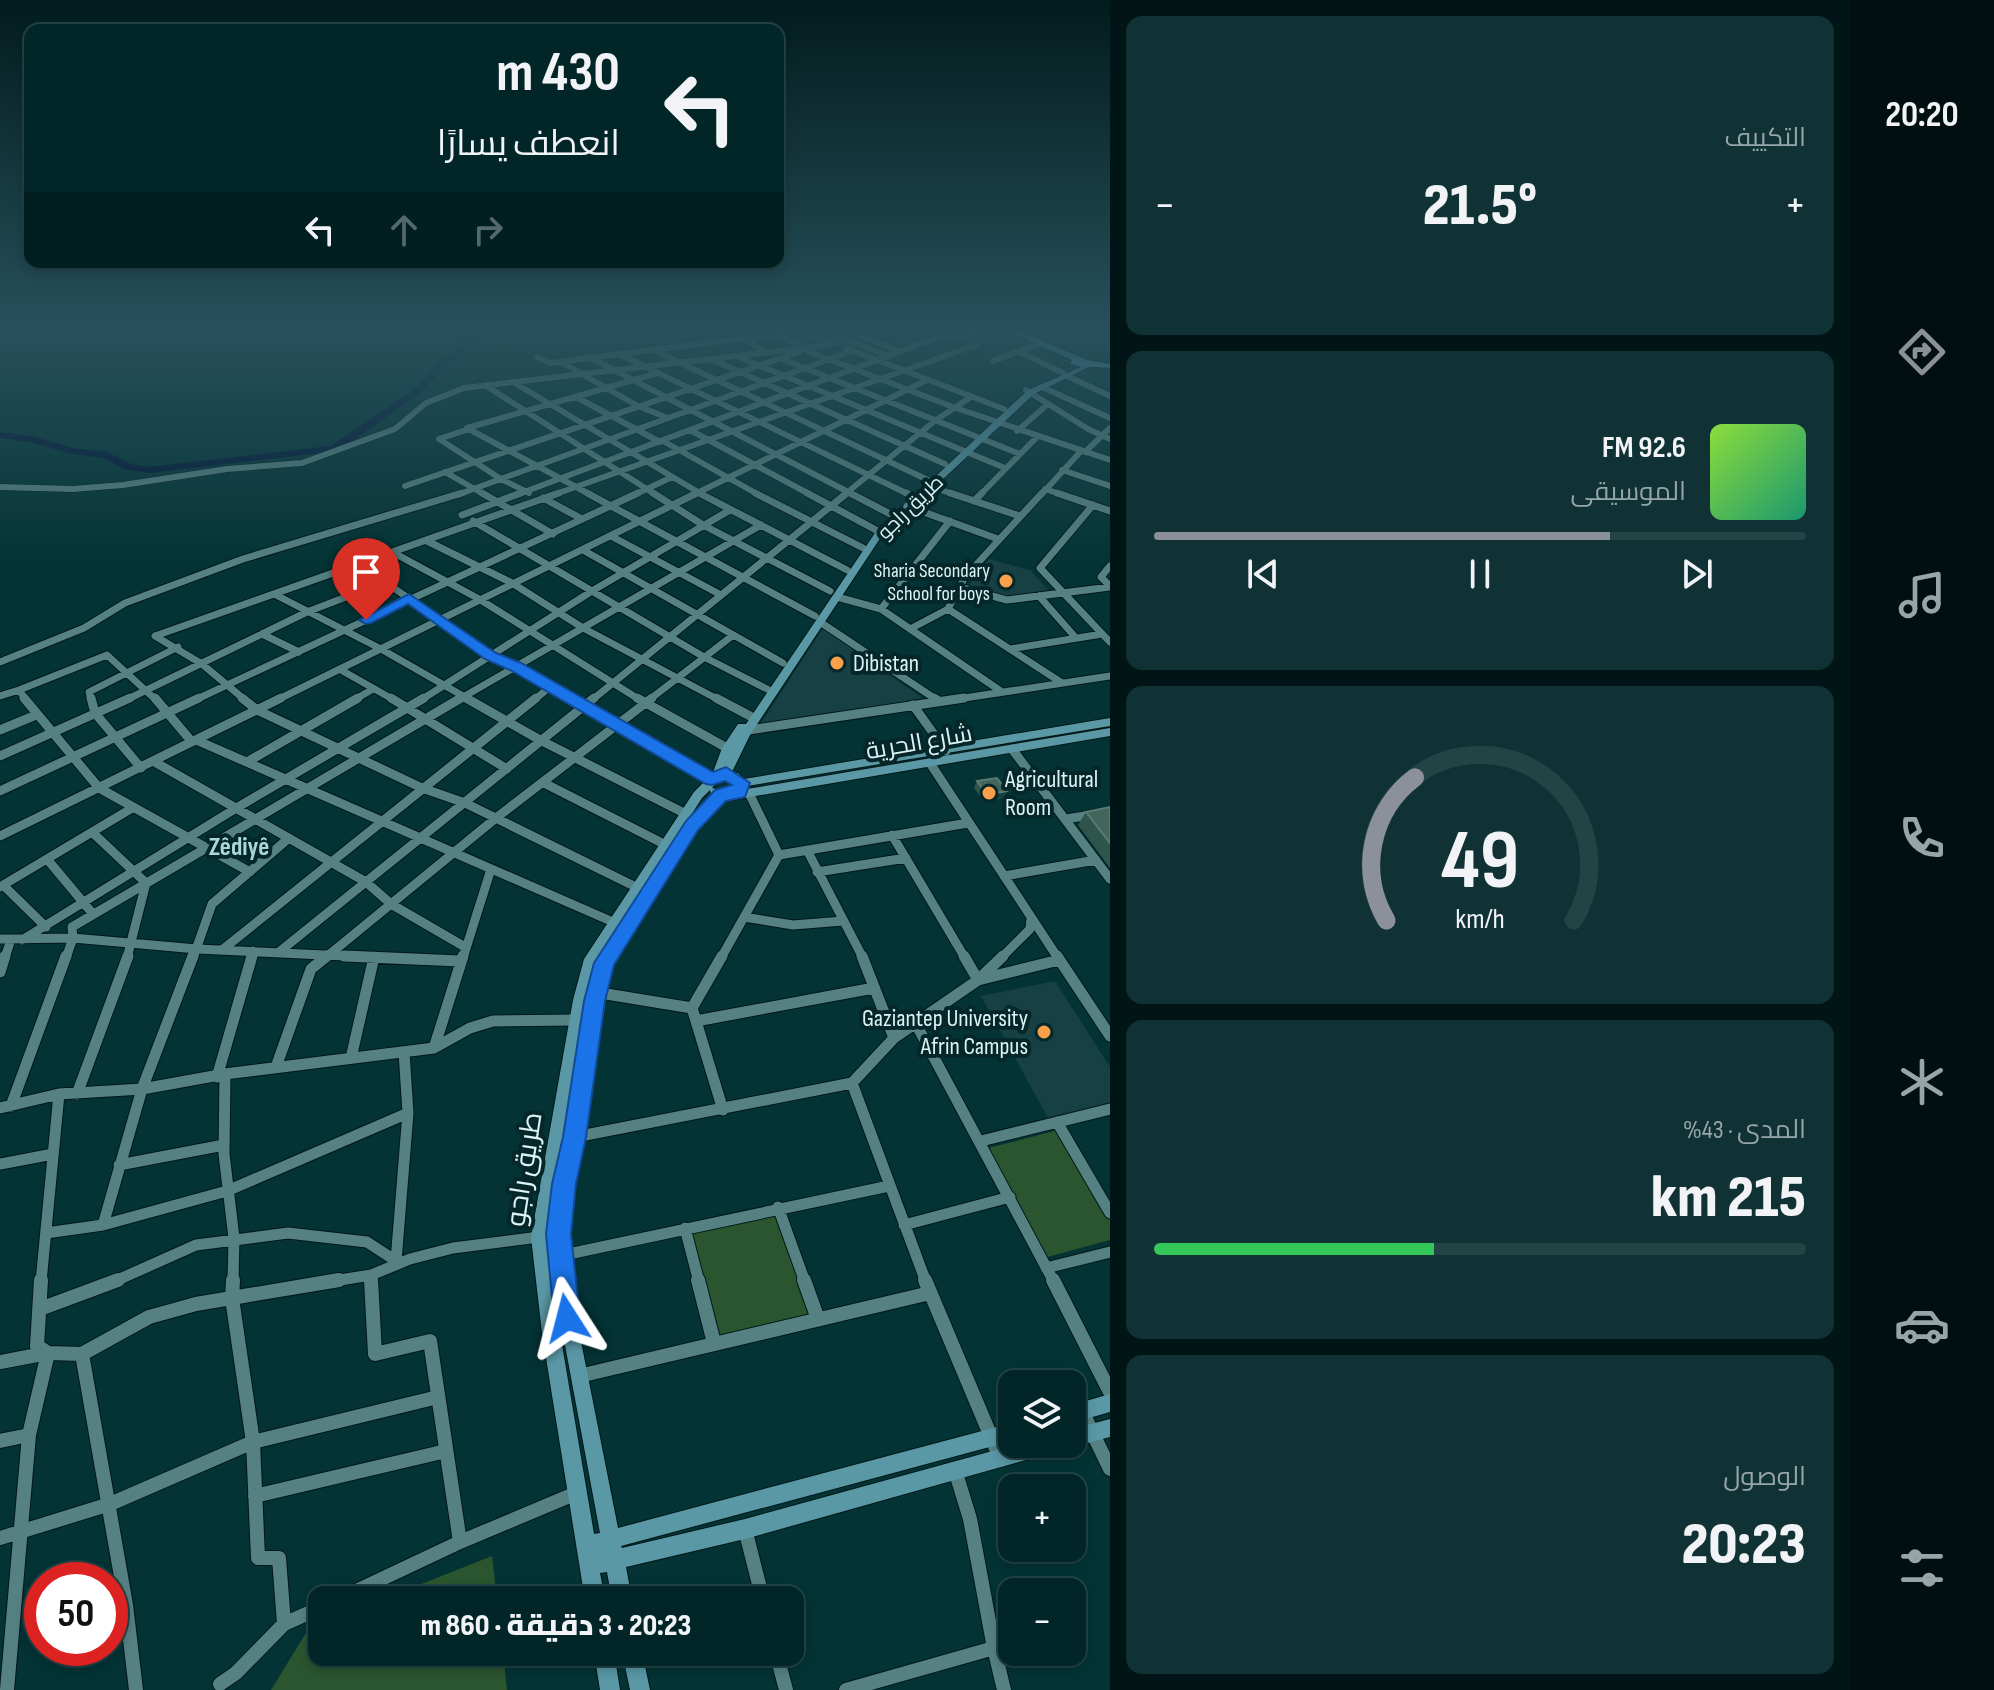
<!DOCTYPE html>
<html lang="ar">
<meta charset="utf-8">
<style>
body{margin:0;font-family:"Sofia Sans Condensed",Cairo,sans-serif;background:#103234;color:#f1f3f6;direction:rtl;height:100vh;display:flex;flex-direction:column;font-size:30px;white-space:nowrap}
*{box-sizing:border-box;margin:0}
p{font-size:26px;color:#96a5a8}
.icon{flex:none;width:44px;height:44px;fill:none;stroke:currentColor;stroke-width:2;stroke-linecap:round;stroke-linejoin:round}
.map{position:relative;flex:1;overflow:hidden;direction:ltr}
.side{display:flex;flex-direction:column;gap:16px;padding:16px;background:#011516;width:740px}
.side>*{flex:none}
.hud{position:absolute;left:24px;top:24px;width:760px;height:244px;border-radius:16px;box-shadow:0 4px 12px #0003,0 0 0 2px #234345;direction:rtl;background:#022628;color:#f1f3f6;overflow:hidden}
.tools{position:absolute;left:998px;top:1370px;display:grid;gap:16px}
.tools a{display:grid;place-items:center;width:88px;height:88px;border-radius:16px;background:#022628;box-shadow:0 4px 12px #0003,0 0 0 2px #234345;font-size:40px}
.speed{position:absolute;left:24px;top:1562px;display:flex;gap:16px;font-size:40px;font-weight:700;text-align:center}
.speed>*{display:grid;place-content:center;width:104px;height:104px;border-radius:50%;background:#022628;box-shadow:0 4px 12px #0003,0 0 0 2px #234345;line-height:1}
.speed .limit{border:12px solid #d22;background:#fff;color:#111}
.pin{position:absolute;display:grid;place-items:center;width:68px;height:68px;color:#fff;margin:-82px -34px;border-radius:50% 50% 50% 0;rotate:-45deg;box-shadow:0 0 8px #0007}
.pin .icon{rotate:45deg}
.me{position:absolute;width:88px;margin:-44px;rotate:351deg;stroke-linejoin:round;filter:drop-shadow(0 0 6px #0008)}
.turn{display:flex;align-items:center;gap:28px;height:168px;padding:0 32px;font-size:36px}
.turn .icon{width:104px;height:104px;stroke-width:2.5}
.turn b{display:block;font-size:56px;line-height:68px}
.lanes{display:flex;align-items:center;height:76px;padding:0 32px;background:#0003;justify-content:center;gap:40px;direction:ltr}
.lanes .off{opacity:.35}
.big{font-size:60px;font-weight:800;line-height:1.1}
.side .tile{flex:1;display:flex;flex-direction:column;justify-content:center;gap:12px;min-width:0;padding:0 28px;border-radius:16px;background:#103234}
.side .dial{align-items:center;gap:0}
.dial svg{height:208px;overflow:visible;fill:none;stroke:#234345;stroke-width:7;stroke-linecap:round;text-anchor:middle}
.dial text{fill:#f1f3f6;stroke:none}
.song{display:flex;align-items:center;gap:24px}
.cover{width:96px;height:96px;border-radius:12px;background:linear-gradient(135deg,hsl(90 70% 55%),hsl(160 70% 35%))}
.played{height:8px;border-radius:4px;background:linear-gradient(90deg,#8c9099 70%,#234345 70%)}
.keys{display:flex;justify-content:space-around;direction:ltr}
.heat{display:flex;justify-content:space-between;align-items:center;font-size:44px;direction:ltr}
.charge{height:12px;border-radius:6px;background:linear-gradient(90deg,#34c759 43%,#234345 0)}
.trip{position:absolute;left:308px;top:1586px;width:496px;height:80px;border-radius:16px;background:#022628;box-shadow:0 4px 12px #0003,0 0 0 2px #234345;font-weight:800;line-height:80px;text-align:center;direction:rtl}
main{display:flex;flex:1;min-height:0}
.dock{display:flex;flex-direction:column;width:144px;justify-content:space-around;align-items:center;background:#010f10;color:#96a5a8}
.dock .icon{width:56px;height:56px}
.dock .on{color:#8c9099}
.dock b{font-size:36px;color:#f1f3f6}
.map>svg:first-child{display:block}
.built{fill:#164043}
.green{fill:#2b552e}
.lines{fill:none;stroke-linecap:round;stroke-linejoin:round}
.river{fill:#001536;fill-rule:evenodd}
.street-far4-casing{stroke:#031819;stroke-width:7}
.street-far3-casing{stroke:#031819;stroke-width:9}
.street-far2-casing{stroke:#031819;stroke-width:11}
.street-far1-casing{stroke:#031819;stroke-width:13}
.street-casing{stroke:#031819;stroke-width:16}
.secondary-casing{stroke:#031819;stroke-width:2}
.primary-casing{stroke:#031819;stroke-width:2}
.street-far4{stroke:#568183;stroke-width:6}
.street-far3{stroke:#568183;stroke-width:7}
.street-far2{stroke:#568183;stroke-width:9}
.street-far1{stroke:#568183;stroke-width:11}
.street{stroke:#568183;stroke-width:14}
.secondary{fill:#5a98a6;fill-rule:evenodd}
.primary{fill:#5daec9;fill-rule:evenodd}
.wall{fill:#2f544a}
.shaded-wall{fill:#16403a}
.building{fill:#42655c;stroke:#5a7b74;stroke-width:2}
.route{fill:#1a73e8;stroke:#114b97;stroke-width:2}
.poi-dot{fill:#f8a14a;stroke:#052729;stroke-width:3}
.labels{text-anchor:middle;stroke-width:8;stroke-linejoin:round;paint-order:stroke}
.far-street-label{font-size:20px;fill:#ddf3f5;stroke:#052729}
.far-poi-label{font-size:20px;fill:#ddf3f5;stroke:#052729;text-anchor:end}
.poi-label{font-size:24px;fill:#ddf3f5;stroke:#052729;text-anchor:start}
.street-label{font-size:24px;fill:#ddf3f5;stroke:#052729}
.neighbourhood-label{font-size:26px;font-weight:bold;fill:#aad8da;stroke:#052729}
.near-street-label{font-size:28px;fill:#ddf3f5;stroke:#052729}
</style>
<main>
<nav class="dock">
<b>20:20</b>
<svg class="icon on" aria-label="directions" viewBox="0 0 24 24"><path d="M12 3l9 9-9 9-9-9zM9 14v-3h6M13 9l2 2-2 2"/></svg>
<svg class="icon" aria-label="music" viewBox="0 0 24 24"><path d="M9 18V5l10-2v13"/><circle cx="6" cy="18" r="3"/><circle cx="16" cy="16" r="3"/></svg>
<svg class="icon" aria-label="phone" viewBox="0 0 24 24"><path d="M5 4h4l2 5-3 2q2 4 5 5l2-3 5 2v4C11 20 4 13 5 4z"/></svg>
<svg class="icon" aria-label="climate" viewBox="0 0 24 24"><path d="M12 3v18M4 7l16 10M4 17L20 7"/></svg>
<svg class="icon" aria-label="car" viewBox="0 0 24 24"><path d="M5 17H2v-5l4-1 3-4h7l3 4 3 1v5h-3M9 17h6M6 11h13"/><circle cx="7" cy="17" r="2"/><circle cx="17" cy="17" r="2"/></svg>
<svg class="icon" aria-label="filters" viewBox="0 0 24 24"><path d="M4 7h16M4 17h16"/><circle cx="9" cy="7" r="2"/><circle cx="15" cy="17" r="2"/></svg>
</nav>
<section class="side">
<div class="tile"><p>التكييف</p>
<div class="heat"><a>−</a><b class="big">21.5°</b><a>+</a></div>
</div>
<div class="tile">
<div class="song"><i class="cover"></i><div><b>92.6 FM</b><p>الموسيقى</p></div></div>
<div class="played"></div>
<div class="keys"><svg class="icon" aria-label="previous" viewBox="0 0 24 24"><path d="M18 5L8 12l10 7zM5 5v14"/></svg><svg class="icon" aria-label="pause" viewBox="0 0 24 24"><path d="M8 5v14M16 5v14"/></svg><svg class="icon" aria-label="next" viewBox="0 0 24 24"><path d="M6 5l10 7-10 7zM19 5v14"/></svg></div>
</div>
<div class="tile dial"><svg viewBox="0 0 100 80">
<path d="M14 69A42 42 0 1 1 86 69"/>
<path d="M14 69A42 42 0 0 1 25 14" stroke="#8c9099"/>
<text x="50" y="56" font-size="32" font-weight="700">49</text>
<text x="50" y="72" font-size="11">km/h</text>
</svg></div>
<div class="tile"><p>المدى · 43%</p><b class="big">215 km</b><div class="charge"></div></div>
<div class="tile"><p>الوصول</p><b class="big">20:23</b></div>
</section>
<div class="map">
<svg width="1110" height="1690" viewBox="0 0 1110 1690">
<rect width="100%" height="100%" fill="#033335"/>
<path class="built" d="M989,559l41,11 24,26 -53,7 -37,-11z
M823,628l101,71 -165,27z
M1055,981l55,86v40l-62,11 -67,-122z"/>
<path class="green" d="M1058,1130l52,88v22l-70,19 -59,-109z
M778,1209l37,108 -99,24 -30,-112z
M492,1556l5,44h-116z
M322,1623v29h181l4,38h-236l38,-62z"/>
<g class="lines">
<path class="river" d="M470,331h9l-11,19 -24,17 -22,25 -84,59 -189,22 -25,-4 -20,-11 -33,-4 -40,-12 -31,-4v-6l32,4 40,12 35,4 24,12 18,3 182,-21 85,-58 22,-25 23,-17z"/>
<g class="street-far4-casing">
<path id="street-far4" d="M734,331l30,21
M801,331l31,12
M823,331l66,25
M850,331l50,21
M782,335l28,17 143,55 157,53
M846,348l158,61
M651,349l277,131
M1020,352l43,21
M619,354l291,141
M537,357l14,6 247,-32
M589,357l265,138
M739,357l266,111
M711,359l234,105
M782,359l238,95
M993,361l46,-17
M561,362l77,44 30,12
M1067,376l43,20
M513,382l190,113
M485,385l171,110
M1042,387l68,31
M1026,390l62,39 22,10
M576,397l84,45
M467,428l124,67
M467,428l191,-55
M690,430l121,65
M1017,431l31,-27
M439,439l62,40 28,14
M439,439l30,-10
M663,441l96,54
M1085,452l25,-24
M1062,470l48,16
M445,472l40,23
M405,486l394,-134
M929,486l27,9
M0,487l73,2 50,-4 104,-16 75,-6 93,-34 31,-26 38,-15 349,-41 34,-7
M1045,489l18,6
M457,495l395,-144
M516,495l420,-157 50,-7
M553,495l423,-150
M634,495l38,-18
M693,495l234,-115
M844,495l92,-75 35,-23
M980,495l57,-58
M1041,495l40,-44"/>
</g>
<g class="street-far3-casing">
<path id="street-far3" d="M482,493l71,41
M587,493l228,123
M653,493l50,32 127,66
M699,493l148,77
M755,493l108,55
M807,493l69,37
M850,493l42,22
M906,493l6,3
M950,493l70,23
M1057,493l53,18
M543,498l39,21
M974,501l8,-8
M1093,505l-53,63 70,74
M907,506l91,33
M462,515l59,-22
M473,521l231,136 65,33
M611,536l110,59
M427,541l85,42 71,45 136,72
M583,550l200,113
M394,553l85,46 161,101
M360,564l130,92 83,44
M1110,566l-9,11 9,9
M959,587l48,13 103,-13
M276,595l105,54 89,51
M1039,596l37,42
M837,597l44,12 121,83
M881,609l69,-88
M948,609l114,74
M820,622l117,78
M910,629l38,-20 17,-32 77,-84
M262,634l37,18
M155,636l404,-143
M155,636l47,28 43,36
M1010,649l92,-15
M0,662l84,-34 41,-25 118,-44 219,-66
M341,670l53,30
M0,696l19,-6
M26,700l-7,-10 88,-35 49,45
M91,700l-2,-8 89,-45
M126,700l181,-88 78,-30
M195,700l443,-207
M277,700l420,-207
M354,700l19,-11
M421,700l171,-109 138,-81
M458,700l303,-175
M534,700l16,-13
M592,700l255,-207
M649,700l83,-64
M951,700l159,-24"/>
</g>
<g class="street-far2-casing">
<path id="street-far2" d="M24,698l75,90 151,84
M91,698l4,15 46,55
M155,698l37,44
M242,698l15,12 165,78 43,15 171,84
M391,698l116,71
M466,698l74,42 146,74
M569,698l143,81
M637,698l90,50
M716,698l34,18
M934,698l5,3
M913,705l33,46
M0,730l36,-15
M749,730l215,-32
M196,740l417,182
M1012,749l98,130
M0,756l130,-58
M153,761l213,121 25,22 74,43
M247,762l111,-64
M930,763l128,195
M544,783l122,62
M0,791l199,-93
M749,793l30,62
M1066,819l44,-7
M92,832l54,51
M892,835l73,123
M0,836l281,-138
M807,850l56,108
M47,859l46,55
M817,872l89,-14
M1004,876l92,-16
M3,885l43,42
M0,887l134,-80
M744,917l49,8 50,-4
M0,939l73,-1 124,11 191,9
M22,940l216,-133 186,-109
M222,950l314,-252
M279,952l315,-254
M5,958l6,-19
M66,958l7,-20 -1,-11 389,-229
M127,958l19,-75
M193,958l19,-54 77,-66
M251,958l2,-7
M325,958l171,-140 156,-120
M463,958l28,-89
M721,958l58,-103 189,-32
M1001,958l29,-29 1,-12"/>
</g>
<g class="street-far1-casing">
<path id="street-far1" d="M344,956l116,5
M722,956l-30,52 31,102
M862,956l32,82
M964,956l14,24 81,-20
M1057,956l53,80
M0,972l5,-16
M582,990l110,18
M696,1021l178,-33
M915,1022l139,260
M434,1048l29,-92
M351,1058l23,-101
M276,1067l35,-98 16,-13
M225,1074l-1,80 10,84 -1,44
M217,1077l35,-121
M852,1083l74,199
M77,1094l51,-138
M11,1106l55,-150
M0,1108l59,-14 83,-5 83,-15 209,-26 36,-20 23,-7 84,-1
M1057,1122l53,91
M570,1138l282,-55 42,-45 84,-58 25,-24
M981,1141l129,-32
M0,1164l53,-10
M119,1165l105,-20
M778,1207l27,75
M103,1225l39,-136 51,-133
M904,1225l106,-28
M685,1228l14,54
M46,1233l57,-8 124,-34 181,-78 -4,-61
M559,1256l330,-70
M1046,1268l64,-16
M371,1275v7
M41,1282l18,-188
M113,1282l83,-37 92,-12 79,9 29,19 12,-148
M327,1282l44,-7 39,-16 43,-11 86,-11"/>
</g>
<g class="street-casing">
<path id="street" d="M233,1280l-1,18 21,144 5,116h21l5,66
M371,1280l4,74 55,-13 30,201
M698,1280l16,63
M804,1280l14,39
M925,1280l75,178
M1053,1280l57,112
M40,1309l78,-29
M82,1354l44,251 10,85
M0,1362l48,-9 34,1 67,-37 47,-13 143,-24
M579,1376l351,-83
M1082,1411l28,58
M0,1441l29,-6
M255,1496l191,-45
M745,1529l18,71
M0,1538l110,-34 143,-62 185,-45
M337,1600l123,-58 119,-50
M994,1648l10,42
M776,1652l10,38
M220,1684l16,-11 48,-49 38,-17
M7,1690l22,-255 19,-82 -11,-7 4,-66
M846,1690l148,-42 -24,-129 -15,-49"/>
</g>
<g class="secondary-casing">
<path id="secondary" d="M1086,365l5,1 -57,28 -153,143 -131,198 -18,37 6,1 6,6 366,-61v8l-363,60v3l363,-61v8l-378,64 -7,-2 -29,30 -86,136 -8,37 -20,136 -10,47 -5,50 3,52 48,242 394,-105v18l-391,105 1,2 123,-29 273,-75h42l-3,6 -6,3 -306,86 -119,28 6,33h-20l-5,-28 -7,1 5,27h-20l-43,-267 -11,-96 42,-237 11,-41 110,-167 13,-13 4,-1 6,4 -5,6 19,4 5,-4v-4c-8,-7 -19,-2 -24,-9l10,-27 16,-24h8l129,-191 153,-143zM710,790l1,4 3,1 -26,27 -91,141 -9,38 -22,136 -10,47 -5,50 3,52 46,247 -6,1 -34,-201 -13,-96 40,-237 10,-39 105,-163z
M1110,1394v18l-38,11v-18z
M1110,1419v18l-38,10 -6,-3h6v-15z
M594,1652h20l6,38h-20z
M622,1652h20l8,38h-20z"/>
</g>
<g class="primary-casing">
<path id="primary" d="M1008,331h11l68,29 23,4v4c-15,-2 -26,1 -40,-4l2,-4z"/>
</g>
<use href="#street-far4" class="street-far4"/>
<use href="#street-far3" class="street-far3"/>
<use href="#street-far2" class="street-far2"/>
<use href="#street-far1" class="street-far1"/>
<use href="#street" class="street"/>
<use href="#secondary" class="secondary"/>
<use href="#primary" class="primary"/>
</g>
<path class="wall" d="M977,781l30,10 -4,7 -19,3 -10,-13z
M1110,807v61l-32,-43 8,-13z"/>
<path class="shaded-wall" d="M1007,791l-4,7 -19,3 3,-6z"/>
<path class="building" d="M997,778l10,13 -20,4 -10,-14z
M1110,807v36l-24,-31z"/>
<linearGradient id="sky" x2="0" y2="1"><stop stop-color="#021c1d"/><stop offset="0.58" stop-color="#28505c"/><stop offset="1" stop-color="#28505c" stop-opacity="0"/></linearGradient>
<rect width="1110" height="568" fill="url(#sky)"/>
<path class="route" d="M409,594l87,59 25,10 192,109 13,-5 24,16 -5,14 -19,4 -28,29 -84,135 -9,36 -19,136 -10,47 -5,50 9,84 -4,9 -9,4 -9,-4 -4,-9 -8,-84 6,-50 11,-47 21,-136 10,-38 92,-142 29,-31 17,-5 -7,-4 -13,4 -6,-1 -196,-114 -25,-11 -77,-55 -37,19 -5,1 -7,-4z"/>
<g class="poi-dot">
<circle cx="1006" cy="581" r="8"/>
<circle cx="837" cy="663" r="8"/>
<circle cx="989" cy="793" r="8"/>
<circle cx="1044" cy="1032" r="8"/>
</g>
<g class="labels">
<g class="far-street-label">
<text transform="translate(910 507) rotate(-44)" y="7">طريق راجو</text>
</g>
<g class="far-poi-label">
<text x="990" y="577">Sharia Secondary<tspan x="990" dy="23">School for boys</tspan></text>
</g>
<g class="poi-label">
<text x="853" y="671">Dibistan</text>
<text x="1005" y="787">Agricultural<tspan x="1005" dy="28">Room</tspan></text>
<text x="1028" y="1026" text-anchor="end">Gaziantep University<tspan x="1028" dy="28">Afrin Campus</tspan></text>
</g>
<g class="street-label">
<text transform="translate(919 742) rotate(-10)" y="8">شارع الحرية</text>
</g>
<g class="neighbourhood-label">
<text x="239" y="855">Zêdiyê</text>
</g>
<g class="near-street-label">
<text transform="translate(523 1169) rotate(-81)" y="10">طريق راجو</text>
</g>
</g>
</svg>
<div class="tools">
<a><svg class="icon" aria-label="layers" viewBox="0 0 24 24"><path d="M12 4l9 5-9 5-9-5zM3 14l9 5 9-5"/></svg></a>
<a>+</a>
<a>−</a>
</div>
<div class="speed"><div class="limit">50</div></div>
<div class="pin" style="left:366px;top:620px;background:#d93025"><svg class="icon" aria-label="arrive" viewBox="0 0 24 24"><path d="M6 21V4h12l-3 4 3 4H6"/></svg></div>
<svg class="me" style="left:567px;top:1318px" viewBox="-20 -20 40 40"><path d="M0-17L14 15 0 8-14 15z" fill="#1a73e8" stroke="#fff" stroke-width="4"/></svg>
<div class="trip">20:23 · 3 دقيقة · 860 m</div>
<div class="hud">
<div class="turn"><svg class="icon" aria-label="left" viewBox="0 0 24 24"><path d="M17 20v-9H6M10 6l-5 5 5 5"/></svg><div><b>430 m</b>انعطف يسارًا</div></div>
<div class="lanes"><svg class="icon" aria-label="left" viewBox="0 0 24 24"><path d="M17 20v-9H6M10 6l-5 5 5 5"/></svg><svg class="icon off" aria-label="ahead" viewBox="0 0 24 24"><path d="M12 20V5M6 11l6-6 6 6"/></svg><svg class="icon off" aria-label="right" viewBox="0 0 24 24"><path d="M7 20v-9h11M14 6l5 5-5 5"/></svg></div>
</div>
</div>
</main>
